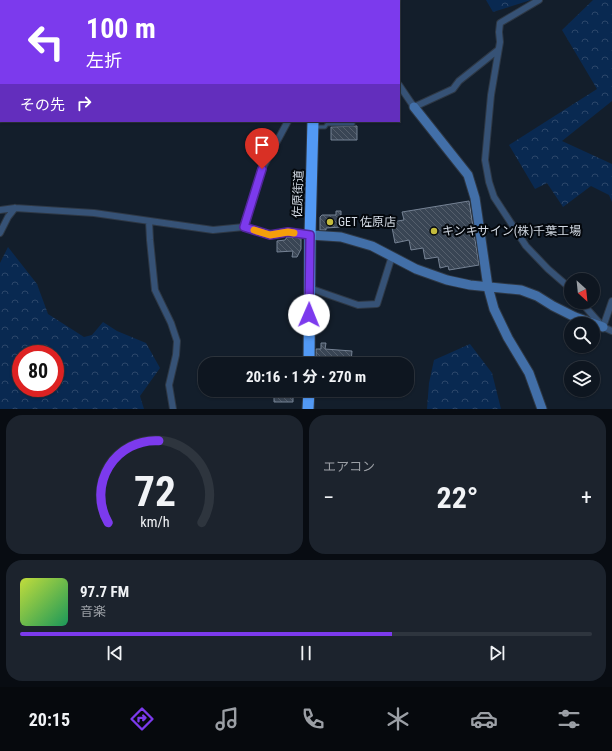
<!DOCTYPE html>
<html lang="ja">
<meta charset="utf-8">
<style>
body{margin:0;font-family:"Roboto Condensed","Noto Sans JP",sans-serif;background:#1c232d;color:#f1f3f6;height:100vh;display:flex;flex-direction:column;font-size:15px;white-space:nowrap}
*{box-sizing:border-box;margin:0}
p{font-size:13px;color:#9b9fa5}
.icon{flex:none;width:22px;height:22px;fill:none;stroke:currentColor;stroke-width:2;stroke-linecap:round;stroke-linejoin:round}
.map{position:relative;height:409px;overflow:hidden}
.side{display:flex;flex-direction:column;gap:6px;padding:6px;background:#080c12;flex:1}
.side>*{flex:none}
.banner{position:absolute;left:0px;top:0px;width:400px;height:122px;box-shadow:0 1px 3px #0004,0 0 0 1px #2e353e;background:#7c3aed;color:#fff;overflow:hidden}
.needle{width:26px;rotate:153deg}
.buttons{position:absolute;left:564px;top:273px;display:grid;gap:8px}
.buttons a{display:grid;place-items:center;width:36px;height:36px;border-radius:50%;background:#0e1620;box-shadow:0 1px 3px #0004,0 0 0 1px #2e353e;font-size:20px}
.speed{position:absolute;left:12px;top:345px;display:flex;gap:8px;font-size:20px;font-weight:700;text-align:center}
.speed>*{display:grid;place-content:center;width:52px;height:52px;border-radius:50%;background:#0e1620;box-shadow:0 1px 3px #0004,0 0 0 1px #2e353e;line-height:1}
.speed .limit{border:6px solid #d22;background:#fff;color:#111}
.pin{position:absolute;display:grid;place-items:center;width:34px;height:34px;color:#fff;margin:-41px -17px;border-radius:50% 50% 50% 0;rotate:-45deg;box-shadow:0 0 4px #0007}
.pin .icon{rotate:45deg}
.me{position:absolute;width:44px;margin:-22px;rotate:1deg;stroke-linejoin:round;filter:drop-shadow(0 0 3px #0008)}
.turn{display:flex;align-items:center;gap:14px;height:84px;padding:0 20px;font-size:18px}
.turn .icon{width:52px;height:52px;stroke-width:2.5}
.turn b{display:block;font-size:28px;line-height:34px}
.then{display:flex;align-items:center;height:38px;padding:0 20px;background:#0003;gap:8px;font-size:15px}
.big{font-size:30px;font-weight:700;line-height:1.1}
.side .card{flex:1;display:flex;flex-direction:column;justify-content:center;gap:6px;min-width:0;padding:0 14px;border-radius:16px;background:#1c232d}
.side .dial{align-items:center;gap:0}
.dial svg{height:104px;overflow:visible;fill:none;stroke:#2e353e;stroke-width:7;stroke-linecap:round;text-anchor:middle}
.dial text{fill:#f1f3f6;stroke:none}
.song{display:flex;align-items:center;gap:12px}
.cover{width:48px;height:48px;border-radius:6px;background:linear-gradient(135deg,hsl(70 70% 55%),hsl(150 70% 35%))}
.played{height:4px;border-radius:2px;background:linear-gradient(90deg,#7c3aed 65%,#2e353e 65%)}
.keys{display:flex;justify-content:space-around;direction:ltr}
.heat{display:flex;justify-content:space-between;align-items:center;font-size:22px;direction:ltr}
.side .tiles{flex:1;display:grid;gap:6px;grid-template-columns:1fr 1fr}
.card:last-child{grid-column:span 2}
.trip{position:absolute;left:198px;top:357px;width:216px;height:40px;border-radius:16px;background:#0e1620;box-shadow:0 1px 3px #0004,0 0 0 1px #2e353e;font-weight:700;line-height:40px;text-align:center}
.tab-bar{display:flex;height:64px;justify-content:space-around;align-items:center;background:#06090d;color:#9b9fa5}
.tab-bar .icon{width:28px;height:28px}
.tab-bar .active{color:#7c3aed}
.tab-bar b{font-size:18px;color:#f1f3f6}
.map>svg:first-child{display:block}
.forest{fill:url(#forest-crowns);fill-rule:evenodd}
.building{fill:url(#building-back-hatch);stroke:#758294}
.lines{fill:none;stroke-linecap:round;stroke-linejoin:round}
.lane-casing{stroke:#2e3845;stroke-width:5}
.street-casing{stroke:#2e3845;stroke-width:8}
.secondary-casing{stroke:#2e3845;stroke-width:11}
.highway-casing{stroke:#2e3845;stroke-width:13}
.lane{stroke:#365276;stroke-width:3}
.street{stroke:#365276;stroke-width:6}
.secondary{stroke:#426fa8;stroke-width:9}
.highway{stroke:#5299f4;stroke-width:11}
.route-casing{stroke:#51269a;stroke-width:10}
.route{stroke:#7c3aed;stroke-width:7}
.slow{stroke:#f59e0b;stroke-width:7}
.poi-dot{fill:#c4bc3d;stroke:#04080d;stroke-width:1.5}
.labels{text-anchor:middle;stroke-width:4;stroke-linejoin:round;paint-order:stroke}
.street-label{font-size:12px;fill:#d3dae4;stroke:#04080d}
.poi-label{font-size:12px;fill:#d3dae4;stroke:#04080d;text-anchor:start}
</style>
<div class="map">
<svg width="612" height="409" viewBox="0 0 612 409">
<defs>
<pattern id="forest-crowns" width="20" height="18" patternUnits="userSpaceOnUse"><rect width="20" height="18" fill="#092951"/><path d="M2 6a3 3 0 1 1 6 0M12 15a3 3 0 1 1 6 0" fill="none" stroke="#2c476a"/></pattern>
<pattern id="building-back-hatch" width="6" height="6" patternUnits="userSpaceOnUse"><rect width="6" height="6" fill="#394554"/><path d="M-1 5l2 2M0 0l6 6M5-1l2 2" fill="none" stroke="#555f6c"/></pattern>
</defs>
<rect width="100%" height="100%" fill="#131e2b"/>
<path class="forest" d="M486,0h45l-38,12z
M593,0h19v101l-50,40 50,23v38l-3,-7 -18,-9 -28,21 -16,-24 -12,6 -26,-44 88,-56 -35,-59z
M8,247l29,37 11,30 36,23 8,-2 11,-13 14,9 29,12 14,25 -20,28 4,13h-144v-146zM21,354h34v34h-34z
M470,344l22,29 9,36h-74l2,-26 5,-23z"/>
<path class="building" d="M357,126v14h-26v-13z
M469,201l10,64 -30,5 -1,-4 -8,2 -2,-11 -13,2 -2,-11 -12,2 -2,-10 -14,3 -4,-21 13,-2 -2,-8z
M336,211h5v16l-15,1v2h-6v-13l2,-2h14z
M287,237l14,1v11l-4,8h-5l1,-6 -16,1v-11l8,-1z
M321,343h5l-1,6 27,2 -1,11 -35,-3v-10h5z
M259,390h38v7h-4v5h-19v-5l-15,-1z"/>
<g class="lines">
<g class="lane-casing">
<path id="lane" d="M323,0l1,1
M315,127h10l2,-3h26v-3"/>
</g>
<g class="street-casing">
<path id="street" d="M346,0l1,1
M539,0l-39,23 -1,9 1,10 -9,53 -6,65 4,22 5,15 32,49 22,23 23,20
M153,1v-1
M399,85l15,22 39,-18 6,-8 39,-31
M0,116h1
M0,210l15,-2 79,5 119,17 31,-3 26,8 18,-3 22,3
M149,221l1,19 5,50 16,33 6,18 -1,14 -7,30 4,24
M244,227l18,-58 26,-48
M0,233l8,-16 7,-9
M309,288l49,17 19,-1 15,-48
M581,302l22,25 9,4
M603,327l9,-26"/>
</g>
<g class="secondary-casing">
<path id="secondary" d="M414,107l54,68 7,23 13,89 6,22 14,29 21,35 13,36
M310,235l31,2 31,9 44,23 31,11 23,5 51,5 16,6 16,10 22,11 28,10"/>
</g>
<g class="highway-casing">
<path id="highway" d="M308,0v1
M309,364l1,-129 3,-114
M308,409l1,-19"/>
</g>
<use href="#lane" class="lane"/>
<use href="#street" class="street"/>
<use href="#secondary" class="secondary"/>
<use href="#highway" class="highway"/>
</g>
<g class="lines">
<g class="route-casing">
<path id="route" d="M262,169l-18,58 26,8 18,-3 22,3 -1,80"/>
</g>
<use href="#route" class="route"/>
<path class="slow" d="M254,230l16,5 18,-3 6,1"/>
</g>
<g class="poi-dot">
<circle cx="330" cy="222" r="4"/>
<circle cx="434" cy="231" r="4"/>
</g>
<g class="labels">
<g class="street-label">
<text transform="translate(298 194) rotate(-88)" y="4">佐原街道</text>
</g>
<g class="poi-label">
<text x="338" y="226">GET 佐原店</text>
<text x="442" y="235">キンキサイン(株)千葉工場</text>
</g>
</g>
</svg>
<div class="buttons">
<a><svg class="needle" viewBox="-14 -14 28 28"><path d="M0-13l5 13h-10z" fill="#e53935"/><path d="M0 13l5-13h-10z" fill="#9b9fa5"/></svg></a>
<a><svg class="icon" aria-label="search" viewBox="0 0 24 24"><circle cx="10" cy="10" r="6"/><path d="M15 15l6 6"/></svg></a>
<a><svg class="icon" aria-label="layers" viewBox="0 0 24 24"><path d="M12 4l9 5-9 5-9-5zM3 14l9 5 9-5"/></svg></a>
</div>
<div class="speed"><div class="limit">80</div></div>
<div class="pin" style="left:262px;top:169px;background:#d93025"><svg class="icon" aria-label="arrive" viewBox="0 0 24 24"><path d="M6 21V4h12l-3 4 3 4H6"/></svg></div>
<svg class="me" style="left:309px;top:315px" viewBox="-20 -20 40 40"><circle r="19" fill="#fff"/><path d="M0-13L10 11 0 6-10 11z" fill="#7c3aed"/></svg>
<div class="trip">20:16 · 1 分 · 270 m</div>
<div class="banner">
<div class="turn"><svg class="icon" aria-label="left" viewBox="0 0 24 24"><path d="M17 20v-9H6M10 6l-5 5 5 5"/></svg><div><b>100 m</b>左折</div></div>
<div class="then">その先<svg class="icon" aria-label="right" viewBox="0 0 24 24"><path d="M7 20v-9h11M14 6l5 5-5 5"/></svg></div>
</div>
</div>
<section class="side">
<div class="tiles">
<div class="card dial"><svg viewBox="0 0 100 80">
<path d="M14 69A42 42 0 1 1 86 69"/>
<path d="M14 69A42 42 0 0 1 53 6" stroke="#7c3aed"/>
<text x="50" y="56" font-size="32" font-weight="700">72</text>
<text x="50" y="72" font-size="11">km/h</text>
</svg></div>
<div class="card"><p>エアコン</p>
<div class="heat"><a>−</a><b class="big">22°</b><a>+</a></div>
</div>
<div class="card">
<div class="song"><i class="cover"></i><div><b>97.7 FM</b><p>音楽</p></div></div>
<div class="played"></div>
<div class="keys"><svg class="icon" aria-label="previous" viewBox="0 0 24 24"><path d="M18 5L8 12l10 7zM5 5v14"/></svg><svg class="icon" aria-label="pause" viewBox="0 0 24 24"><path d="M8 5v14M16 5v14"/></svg><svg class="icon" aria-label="next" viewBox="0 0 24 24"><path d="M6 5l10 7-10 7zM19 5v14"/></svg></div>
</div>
</div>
</section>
<nav class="tab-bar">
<b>20:15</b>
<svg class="icon active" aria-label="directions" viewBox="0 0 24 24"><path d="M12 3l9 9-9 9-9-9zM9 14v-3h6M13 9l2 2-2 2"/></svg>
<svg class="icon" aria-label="music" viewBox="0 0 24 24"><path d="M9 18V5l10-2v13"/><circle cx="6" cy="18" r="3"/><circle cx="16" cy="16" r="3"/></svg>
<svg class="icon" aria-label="phone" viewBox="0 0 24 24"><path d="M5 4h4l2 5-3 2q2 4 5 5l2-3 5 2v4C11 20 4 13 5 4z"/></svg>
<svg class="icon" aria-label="climate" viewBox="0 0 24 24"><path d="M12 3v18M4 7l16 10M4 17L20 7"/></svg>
<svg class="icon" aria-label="car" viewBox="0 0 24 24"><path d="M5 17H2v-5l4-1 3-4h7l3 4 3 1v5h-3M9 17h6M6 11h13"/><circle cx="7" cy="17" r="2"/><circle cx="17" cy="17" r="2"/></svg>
<svg class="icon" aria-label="filters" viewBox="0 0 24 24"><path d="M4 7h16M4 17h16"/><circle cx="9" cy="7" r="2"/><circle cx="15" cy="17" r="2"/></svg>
</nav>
